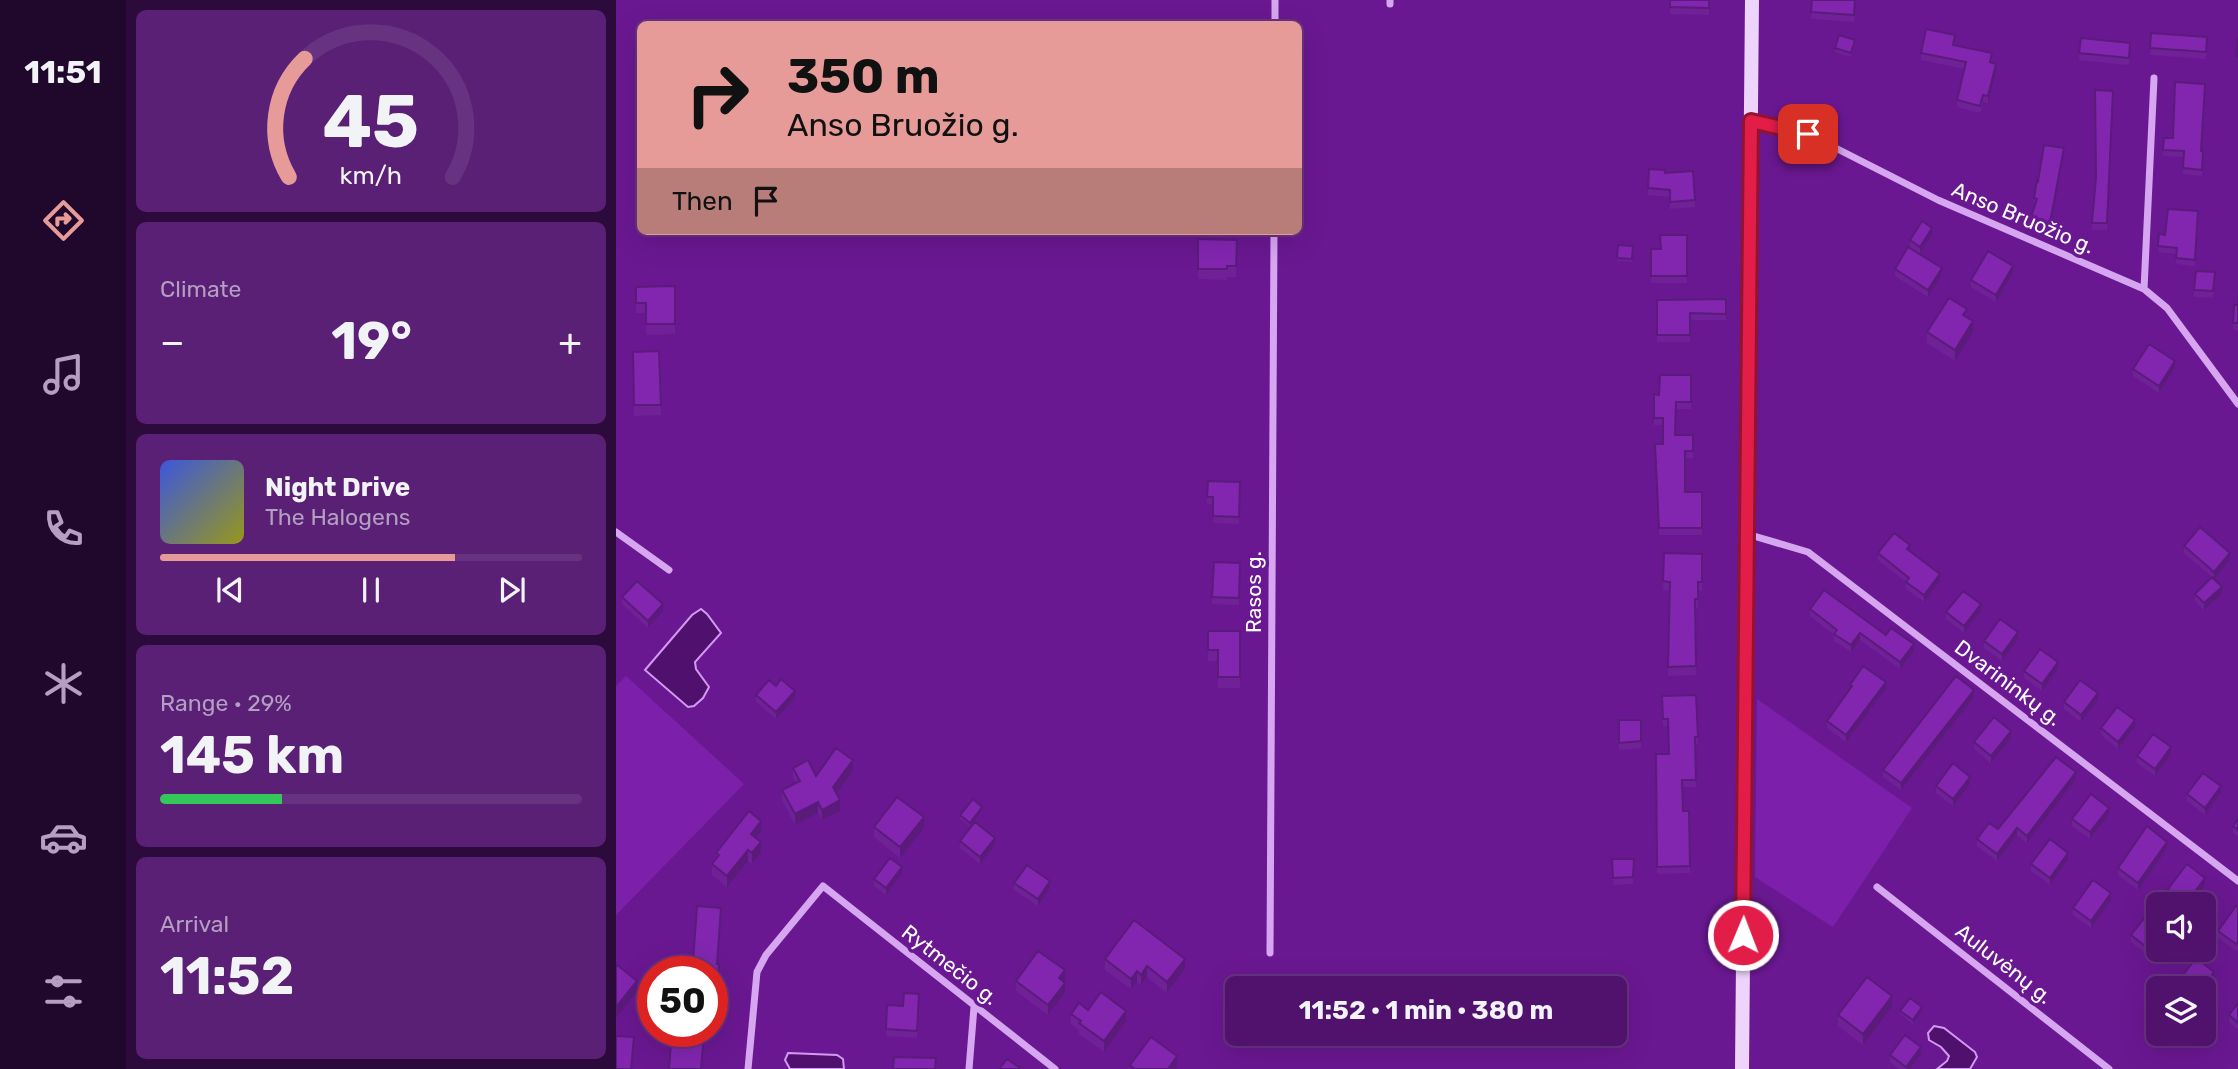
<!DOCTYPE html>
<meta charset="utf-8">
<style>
body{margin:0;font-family:Rubik,sans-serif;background:#5a2075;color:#f1f3f6;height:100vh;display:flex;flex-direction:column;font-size:26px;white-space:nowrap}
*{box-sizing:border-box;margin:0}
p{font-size:23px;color:#b49ec2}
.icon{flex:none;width:38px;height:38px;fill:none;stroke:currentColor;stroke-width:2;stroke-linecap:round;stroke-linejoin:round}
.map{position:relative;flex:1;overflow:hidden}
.panel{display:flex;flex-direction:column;gap:10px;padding:10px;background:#2c0a3c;width:490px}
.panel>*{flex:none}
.guide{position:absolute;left:21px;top:21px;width:665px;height:214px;border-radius:10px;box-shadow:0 7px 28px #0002,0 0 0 2px #673280;background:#e69b98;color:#111;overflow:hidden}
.controls{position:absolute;left:1530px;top:892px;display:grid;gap:14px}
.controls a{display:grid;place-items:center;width:70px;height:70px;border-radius:10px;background:#50126d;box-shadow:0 7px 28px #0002,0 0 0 2px #673280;font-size:35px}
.speed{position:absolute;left:21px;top:956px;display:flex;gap:14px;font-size:35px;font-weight:700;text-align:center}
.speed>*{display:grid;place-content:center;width:91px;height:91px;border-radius:50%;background:#50126d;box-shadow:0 7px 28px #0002,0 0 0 2px #673280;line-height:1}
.speed .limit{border:10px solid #d22;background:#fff;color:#111}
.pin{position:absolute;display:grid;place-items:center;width:60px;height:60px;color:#fff;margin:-30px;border-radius:14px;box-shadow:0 4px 10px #0006}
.me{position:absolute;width:77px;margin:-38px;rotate:1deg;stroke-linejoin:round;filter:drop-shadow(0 0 5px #0008)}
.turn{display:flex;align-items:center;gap:24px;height:147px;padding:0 35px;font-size:32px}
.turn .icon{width:91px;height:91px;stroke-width:2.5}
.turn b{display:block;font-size:49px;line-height:60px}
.then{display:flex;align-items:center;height:66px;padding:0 35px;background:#0003;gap:14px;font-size:26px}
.big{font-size:52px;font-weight:700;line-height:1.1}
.panel .tile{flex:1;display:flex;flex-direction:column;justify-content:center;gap:10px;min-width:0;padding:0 24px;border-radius:10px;background:#5a2075}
.panel .dial{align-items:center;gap:0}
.dial svg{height:182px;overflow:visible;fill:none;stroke:#673280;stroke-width:7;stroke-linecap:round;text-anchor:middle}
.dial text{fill:#f1f3f6;stroke:none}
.song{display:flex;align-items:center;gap:21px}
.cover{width:84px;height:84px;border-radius:10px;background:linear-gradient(135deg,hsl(230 70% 55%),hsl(60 70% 35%))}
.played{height:7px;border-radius:4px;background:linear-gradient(90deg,#e69b98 70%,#673280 70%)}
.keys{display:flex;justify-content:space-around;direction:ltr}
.heat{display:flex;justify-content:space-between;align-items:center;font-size:38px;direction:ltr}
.charge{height:10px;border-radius:5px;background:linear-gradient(90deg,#34c759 29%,#673280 0)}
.trip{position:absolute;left:609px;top:976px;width:402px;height:70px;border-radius:10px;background:#50126d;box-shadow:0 7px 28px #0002,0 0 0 2px #673280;font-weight:700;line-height:70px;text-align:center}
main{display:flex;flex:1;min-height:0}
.tab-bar{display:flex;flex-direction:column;width:126px;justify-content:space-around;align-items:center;background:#20072c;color:#b49ec2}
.tab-bar .icon{width:49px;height:49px}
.tab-bar .selected{color:#e69b98}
.tab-bar b{font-size:32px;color:#f1f3f6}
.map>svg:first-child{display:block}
.green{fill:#7c20ab}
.water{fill:#50106e;stroke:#d399f2;stroke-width:2}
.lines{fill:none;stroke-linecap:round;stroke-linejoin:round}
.minor{stroke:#d7a6f0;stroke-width:7}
.secondary{stroke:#eed4fb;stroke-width:14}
.wall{fill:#702197}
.shaded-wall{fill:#5b1b7b}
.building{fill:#8226b0;stroke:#5b1b7b;stroke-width:2}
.route-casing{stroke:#92132f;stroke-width:18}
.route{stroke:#e11d48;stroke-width:12}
.labels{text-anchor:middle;stroke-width:7;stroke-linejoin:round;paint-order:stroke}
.street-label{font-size:21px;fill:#fff;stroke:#6a1891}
</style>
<main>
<nav class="tab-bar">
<b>11:51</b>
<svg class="icon selected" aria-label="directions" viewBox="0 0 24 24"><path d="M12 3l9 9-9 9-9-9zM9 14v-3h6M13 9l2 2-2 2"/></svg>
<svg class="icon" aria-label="music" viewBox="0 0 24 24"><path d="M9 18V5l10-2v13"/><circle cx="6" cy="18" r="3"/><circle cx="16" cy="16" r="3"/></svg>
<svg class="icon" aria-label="phone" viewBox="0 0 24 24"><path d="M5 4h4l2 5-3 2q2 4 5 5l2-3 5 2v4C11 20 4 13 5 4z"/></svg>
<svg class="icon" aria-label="climate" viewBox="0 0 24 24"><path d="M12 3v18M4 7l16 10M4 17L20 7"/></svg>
<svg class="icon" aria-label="car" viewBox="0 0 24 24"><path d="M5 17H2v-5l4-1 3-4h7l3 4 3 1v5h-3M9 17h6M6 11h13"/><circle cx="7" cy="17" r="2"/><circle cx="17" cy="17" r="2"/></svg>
<svg class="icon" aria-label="filters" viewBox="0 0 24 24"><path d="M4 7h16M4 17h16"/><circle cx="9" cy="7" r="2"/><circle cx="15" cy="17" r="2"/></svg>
</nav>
<section class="panel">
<div class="tile dial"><svg viewBox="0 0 100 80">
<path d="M14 69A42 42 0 1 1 86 69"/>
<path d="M14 69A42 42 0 0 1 21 17" stroke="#e69b98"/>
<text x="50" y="56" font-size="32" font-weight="700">45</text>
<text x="50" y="72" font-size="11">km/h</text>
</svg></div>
<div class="tile"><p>Climate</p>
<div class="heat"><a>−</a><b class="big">19°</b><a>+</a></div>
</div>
<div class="tile">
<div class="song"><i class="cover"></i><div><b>Night Drive</b><p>The Halogens</p></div></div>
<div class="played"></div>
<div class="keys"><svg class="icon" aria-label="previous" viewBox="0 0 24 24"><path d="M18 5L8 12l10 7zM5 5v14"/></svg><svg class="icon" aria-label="pause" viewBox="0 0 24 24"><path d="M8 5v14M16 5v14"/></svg><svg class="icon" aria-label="next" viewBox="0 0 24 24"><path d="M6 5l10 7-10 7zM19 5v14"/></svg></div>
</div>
<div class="tile"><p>Range · 29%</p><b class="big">145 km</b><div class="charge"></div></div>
<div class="tile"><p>Arrival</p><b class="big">11:52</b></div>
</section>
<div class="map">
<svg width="1622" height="1069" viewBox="0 0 1622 1069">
<rect width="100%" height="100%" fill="#6a1891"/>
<path class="green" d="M10,676l118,108 -128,131v-229z
M1141,699l155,109 -79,119 -78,-50z"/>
<path class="water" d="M85,609l6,5 14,19 -26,29 1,7 13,18 -6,11 -9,8 -6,1 -43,-37 47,-55z
M1318,1026l10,2 31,24 2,5 -7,12h-33l10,-8 2,-5 -8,-9 -12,-7 -1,-7z
M172,1053l49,2 6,4 1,10h-54l-5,-9z"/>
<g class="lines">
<path class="minor" d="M774,0v4
M659,24v-24
M1135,121l57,13 130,66 206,89 23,19 71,96
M1528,289l10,-211
M0,532l53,38
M1131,534l61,18 430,329
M1261,887l232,182
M654,953l4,-722
M132,1069l9,-97 9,-17 57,-69 232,183
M353,1069l5,-62"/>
<path class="secondary" d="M1126,1069l10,-1069"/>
</g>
<path class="wall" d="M1054,0h39v15l-39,-1z
M1196,0h43l-1,22 -43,-3z
M1535,33l56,4 -1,22 -56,-4z
M1465,38l49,5 -1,22 -50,-5z
M1339,42l-1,4 38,14v3l4,8 -8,32 -5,-1 -3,11 -23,-6v-7l8,-31 -44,-9v-7z
M1239,44l-4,13 -16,-5v-4z
M1497,91l-6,139h-15v-7z
M1548,138l39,13 -1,25 -19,-2 1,-17 -21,-1z
M1448,154l-15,81 -20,-6v-6l6,-18 -1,-1v-6l4,-17z
M1049,173l30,27v7l-25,2v-12l-22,-2v-7z
M1582,211l-3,55 -19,-2v-10l-18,-2 1,-18 6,1z
M1071,235v48h-36v-34h9z
M1316,235l-12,19 -10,-7v-7z
M582,239l39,1 -1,37h-9v3l-29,-1z
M1002,245l15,1 -1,16 -15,-1z
M1279,269l47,6 -14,22 -33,-21z
M1397,273l-17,29 -25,-15v-7z
M1599,279l-2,19 -19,-1v-7z
M59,286v48l-29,1v-22h-10v-26z
M1622,292v38h-5l1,-25h4z
M1110,299v21h-36v22h-33v-42z
M1351,317l6,15 -18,29 -28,-18v-11z
M43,351l2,64 -27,1 -1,-64z
M1559,368l-16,25 -26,-17v-7z
M1075,375v34h-15l-1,26h18v23h-8v34h17v43h-43l-4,-91h8v-19h-9v-31l5,1z
M592,481l32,1 -1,42 -26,-1v-19h-6z
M1568,546l46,14 -16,19 8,15 -18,16 -9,-9v-7l17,-17 -28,-24z
M1294,551l30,30 -16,21 -18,-13v-7l-28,-22v-7z
M1048,553l38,1v37l-4,-1v18h-3l1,67 -28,1 2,-86h-7z
M624,563l-1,42 -27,-1v-7z
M6,597l41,14 -15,17 -26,-24z
M1194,609l76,26 28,16 -14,18 -40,-29 -9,12 -17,-11v-6l-24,-19z
M1365,611l-17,22 -18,-14v-7z
M592,631h32v57h-22v-27h-10z
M1402,639l-16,22 -18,-13v-7z
M1442,669l-16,22 -18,-13v-7z
M1234,685l36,4 -40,53 -19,-14v-7l23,-33z
M160,686l19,12 -19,21 -20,-17v-7z
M1080,695l2,49h-3l1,43h-14l1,24h6l1,62 -33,1 -1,-120h13l-1,-28h-5l-1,-30z
M1358,697l-73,93 -18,-13v-7z
M1482,700l-17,22 -17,-13v-7z
M1003,720h22v28l-22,2z
M1519,727l-17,22 -17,-14v-7z
M1395,738l-20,25 -17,-14v-7z
M1555,754l-16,22 -18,-13v-7z
M177,768l23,8 37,-5 -17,22 4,18 -18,9 -4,-7 -23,12 -13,-25v-10l14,-7 -3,-5z
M1460,779l-49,64 -10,-8 -20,26 -20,-15v-7l21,-10z
M1354,784l-17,22 -17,-13v-7z
M1605,793l-16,22 -18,-14v-7z
M366,810l-12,16 -10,-7v-4z
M1493,815l-19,24 -18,-13v-7z
M1622,819v18l-5,-4v-7z
M258,827l50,1 -24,30 -26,-21z
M145,831l-5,7 5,15 -9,11 -4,-3 -21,26 -15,-12v-11l4,-5v-6z
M344,841l35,4 -15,19 -20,-16z
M1551,849l-29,41 -20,-15v-7z
M996,859h22l-1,25 -20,1z
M1452,860l-18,25 -19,-14v-7z
M286,874l-16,21 -12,-9v-7z
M398,883l36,5 -12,18 -24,-16z
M1589,885l-15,20h-10l-12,-9v-7z
M1495,900l-20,28 -18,-13v-7z
M1622,907v42l-2,2 -18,-13v-7z
M1534,911l-1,45 -18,-14v-7z
M105,915l-3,49 -1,38 -5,-1v-30l-19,-9z
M489,959l80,10 -18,24 -20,-16 -6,8 -4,-3 -6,7 -26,-19z
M1598,979l-11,15v-5h-26v-6z
M400,981h49l-1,1 1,11 -17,22 -32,-24z
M303,1001l-2,37 -31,-2 1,-31 16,1z
M1622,1003v27l-9,-8v-7z
M1276,1007l-29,38 -25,-19v-11z
M472,1010l38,11 -22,31 -25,-18v-4l-8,-6v-10z
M1284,1011h22l-9,13 -13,-10z
M1305,1054l-11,15h-11l-9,-7v-7z"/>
<path class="shaded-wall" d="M1380,64v7l-8,32v-7z
M1448,148v6l-15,81v-7z
M1316,228v7l-12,19v-7z
M1397,266v7l-17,29v-7z
M1326,268v7l-14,22v-7z
M1357,321v11l-18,29v-11z
M1559,361v7l-16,25v-7z
M1614,553v7l-16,19v-7z
M1324,574v7l-16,21v-7z
M1606,587v7l-18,16v-7z
M47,604v7l-15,17v-7z
M1365,604v7l-17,22v-7z
M1402,632v7l-16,22v-7z
M1244,633v7l-9,12v-7z
M1298,644v7l-14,18v-7z
M1442,662v7l-16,22v-7z
M1270,682v7l-40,53v-7z
M1358,690v7l-73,93v-7z
M179,691v7l-19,21v-7z
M1482,693v7l-17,22v-7z
M1519,720v7l-17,22v-7z
M1395,731v7l-20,25v-7z
M1555,747v7l-16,22v-7z
M237,760v11l-20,27v-11z
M1460,772v7l-49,64v-7z
M1354,777v7l-17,22v-7z
M1605,786v7l-16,22v-7z
M224,800v11l-18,9v-10z
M202,802v11l-23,12v-11z
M366,807v3l-12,16v-3z
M1493,808v7l-19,24v-7z
M308,817v11l-24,30v-11z
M145,821v10l-10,14v-11z
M1401,828v7l-20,26v-7z
M379,838v7l-15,19v-7z
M145,842v11l-9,11v-11z
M1551,842v7l-29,41v-7z
M132,850v11l-21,26v-11z
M1452,853v7l-18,25v-7z
M286,867v7l-16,21v-7z
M1589,878v7l-15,20h-4v-2z
M434,881v7l-12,18v-7z
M1495,893v7l-20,28v-7z
M1542,938v7l-9,11v-7z
M569,959v10l-18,24v-11z
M531,966v11l-6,8v-10z
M449,970v11l-6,8v-11z
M521,971v11l-6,7v-10z
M1598,972v7l-11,15v-5h-1z
M21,981v10l-21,27v-11z
M449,983v10l-17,22v-10z
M1276,996v11l-29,38v-11z
M1306,1007v4l-9,13v-4z
M510,1011v10l-22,31v-11z
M1305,1047v7l-11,15h-4z
M561,1056v11l-1,2h-8z"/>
<path class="building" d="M1054,0h39v8l-39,-1z
M1196,0h43l-1,15 -43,-3z
M1310,29l29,6 -2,10 39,8 -2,9 6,2 -8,32 -5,-1 -3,11 -23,-6 9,-38 -45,-9z
M1535,33l56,4 -1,15 -56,-4z
M1223,35l16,5 -4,13 -16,-5z
M1465,38l49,5 -1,15 -50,-5z
M1622,38v18h-2z
M1559,82l30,2 -4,67h2l-1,19 -19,-2 1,-17 -21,-1 1,-12h9z
M1479,90l18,1 -6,132h-15l4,-46z
M1428,145l20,3 -15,80 -20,-5 8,-24 -3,-1 3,-18 1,1z
M1033,169l16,1v3l28,-2 2,29 -25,2v-12l-22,-2z
M1552,209l30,2 -3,49 -19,-2 1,-10 -19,-2 1,-12 6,1z
M1306,221l10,7 -12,19 -10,-7z
M1044,235h27v41h-36v-27h10z
M582,239l39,1 -1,26h-9v3h-29z
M1002,245l15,1 -1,13 -15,-1z
M1292,247l34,21 -14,22 -33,-21z
M1372,251l25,15 -17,29 -25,-15z
M1580,271l19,1 -2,19 -19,-1z
M59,286v38h-29v-21h-10v-16z
M1622,292v31h-5l1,-18h4z
M1333,298l18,11 -4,6 10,6 -18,29 -28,-18z
M1110,299v15l-36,-1v22h-33v-35z
M1533,344l26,17 -16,25 -26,-17z
M43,351l2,54h-27l-1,-53z
M1044,375h31v27h-15l-1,33h18v16h-8v41h17v36h-43l-4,-84h8v-26h-9v-24l5,1z
M592,481l32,1 -1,35 -26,-1v-19h-6z
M1584,527l30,26 -16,19 -30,-26z
M1278,533l16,12 -3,4 33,25 -16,21 -18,-13 3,-4 -31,-25z
M1048,553l38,1v28h-4v17h-3l1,67 -28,1 2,-85 -7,-1z
M598,562l26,1 -1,35 -27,-1z
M1596,577l10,10 -18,16 -9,-9z
M21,581l26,23 -15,17 -26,-24z
M1208,590l62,45 5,-7 23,16 -14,18 -40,-29 -9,12 -17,-11 3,-4 -27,-21z
M1347,591l18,13 -17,22 -18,-14z
M1384,619l18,13 -16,22 -18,-13z
M592,631h32v46h-22v-27h-10z
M1424,649l18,13 -16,22 -18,-13z
M1247,666l23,16 -40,53 -19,-14 25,-35 -2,-1z
M1340,676l18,14 -73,93 -18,-13z
M165,679l14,12 -19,21 -20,-17 13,-15 7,6z
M1464,680l18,13 -17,22 -17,-13z
M1080,695l2,42h-3l1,43h-14l1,31h6l1,55 -33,1 -1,-113h13l-1,-35h-5l-1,-23z
M1501,707l18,13 -17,22 -17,-14z
M1378,717l17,14 -20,25 -17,-14z
M1003,720h22v21l-22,2z
M1537,734l18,13 -16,22 -18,-13z
M220,748l17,12 -20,27 7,13 -18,10 -4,-8 -23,12 -13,-24 18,-9 -7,-13 15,-8 8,16z
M1440,757l20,15 -49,64 -10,-8 -20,26 -20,-15 12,-16 9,6z
M1337,763l17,14 -17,22 -17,-13z
M1587,773l18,13 -16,22 -18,-14z
M1475,794l18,14 -19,24 -18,-13z
M281,797l27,20 -24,30 -26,-20z
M357,799l9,8 -12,16 -10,-8z
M133,811l12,10 -10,13 10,8 -9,11 -4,-3 -21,26 -15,-12 7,-9 -3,-2z
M1622,819v11l-5,-4z
M359,822l20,16 -15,19 -20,-16z
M1531,826l20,16 -29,41 -20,-15z
M1434,839l18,14 -18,25 -19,-14z
M274,858l12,9 -16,21 -12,-9z
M996,859h22l-1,18 -20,1z
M1571,864l18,14 -19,25 -18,-14z
M411,865l23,16 -12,18 -24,-16z
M1477,880l18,13 -20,28 -18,-13z
M81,906l24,2 -4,56h2l-2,31 -5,-1v-23h-44l1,-10 24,1z
M1620,906l2,1v35l-2,2 -18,-13z
M1534,911l8,6v21l-9,11 -18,-14z
M518,920l51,39 -18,23 -20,-16 -6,9 -4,-4 -6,8 -26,-20z
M422,951l27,19 -6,8 6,5 -17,22 -32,-24z
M1580,958l18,14 -12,17h-17l-8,-6z
M0,964l21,17 -21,26z
M1251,977l25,19 -29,38 -25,-19z
M485,992l25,19 -22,30 -25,-18 2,-2 -10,-7 8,-11 9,7z
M288,993l15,1 -2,37 -31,-2 1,-24 16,1z
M1294,998l12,9 -9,13 -13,-9z
M1622,1003v20l-9,-8z
M56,1031l32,2 -3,36h-32z
M1289,1035l16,12 -15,20 -16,-12z
M0,1036l18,1 -3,32h-15z
M535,1037l26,19 -9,13h-33l-5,-4z
M278,1057l42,1 -1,11h-42z
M391,1059l13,9 -1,1h-20z"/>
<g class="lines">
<g class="route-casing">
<path id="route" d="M1127,935l8,-814 57,13"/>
</g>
<use href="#route" class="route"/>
</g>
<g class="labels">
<g class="street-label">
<text transform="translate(1407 218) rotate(23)" y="7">Anso Bruožio g.</text>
<text transform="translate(638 592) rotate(-90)" y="7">Rasos g.</text>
<text transform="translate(1392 683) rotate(37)" y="7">Dvarininkų g.</text>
<text transform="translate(1388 964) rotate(38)" y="7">Auluvėnų g.</text>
<text transform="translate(334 965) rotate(38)" y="7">Rytmečio g.</text>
</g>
</g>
</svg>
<div class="controls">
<a><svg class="icon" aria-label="sound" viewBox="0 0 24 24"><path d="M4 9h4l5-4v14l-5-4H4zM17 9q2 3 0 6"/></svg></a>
<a><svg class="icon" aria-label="layers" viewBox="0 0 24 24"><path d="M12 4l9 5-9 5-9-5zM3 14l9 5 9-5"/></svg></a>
</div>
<div class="speed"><div class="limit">50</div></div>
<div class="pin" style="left:1192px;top:134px;background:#d93025"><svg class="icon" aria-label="arrive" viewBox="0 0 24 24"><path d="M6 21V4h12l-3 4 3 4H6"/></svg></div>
<svg class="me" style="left:1127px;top:935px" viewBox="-20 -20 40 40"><circle r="17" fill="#e11d48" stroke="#fff" stroke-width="3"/><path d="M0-11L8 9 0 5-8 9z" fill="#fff"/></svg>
<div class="trip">11:52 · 1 min · 380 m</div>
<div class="guide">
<div class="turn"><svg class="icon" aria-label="right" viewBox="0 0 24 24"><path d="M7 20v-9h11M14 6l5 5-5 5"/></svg><div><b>350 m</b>Anso Bruožio g.</div></div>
<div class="then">Then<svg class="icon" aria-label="arrive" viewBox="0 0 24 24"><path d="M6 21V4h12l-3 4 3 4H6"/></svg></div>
</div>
</div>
</main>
